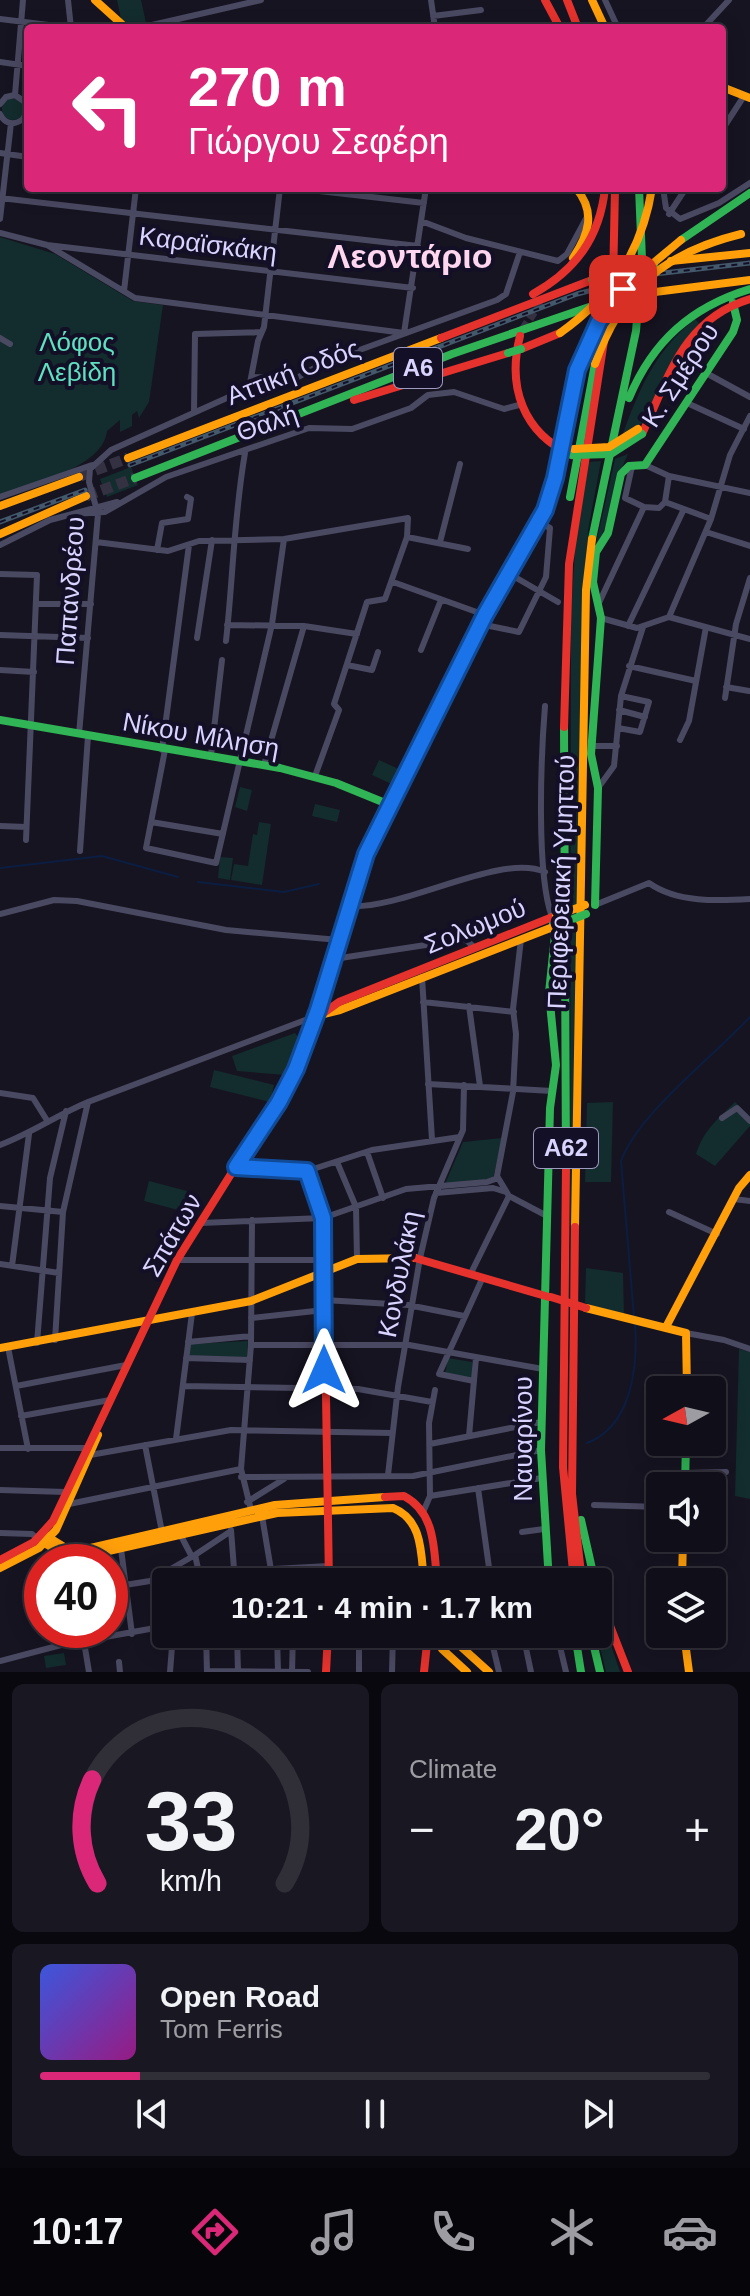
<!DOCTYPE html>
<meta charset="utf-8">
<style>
body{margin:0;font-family:Helvetica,sans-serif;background:#191822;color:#f1f3f6;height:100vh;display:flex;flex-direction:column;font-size:30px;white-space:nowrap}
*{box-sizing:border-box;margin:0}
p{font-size:26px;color:#9c9ca2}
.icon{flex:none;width:44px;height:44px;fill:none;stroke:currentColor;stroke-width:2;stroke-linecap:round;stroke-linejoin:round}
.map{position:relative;height:1672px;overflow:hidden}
.drawer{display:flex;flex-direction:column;gap:12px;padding:12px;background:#09080e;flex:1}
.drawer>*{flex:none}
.top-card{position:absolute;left:24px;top:24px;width:702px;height:168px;border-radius:8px;box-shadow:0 4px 20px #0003,0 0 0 2px #302f38;background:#db2777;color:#fff;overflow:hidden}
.needle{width:52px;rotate:262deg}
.tools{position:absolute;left:646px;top:1376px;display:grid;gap:16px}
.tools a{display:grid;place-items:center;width:80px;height:80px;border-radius:8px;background:#100f19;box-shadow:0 4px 20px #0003,0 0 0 2px #302f38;font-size:40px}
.speed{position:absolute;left:24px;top:1544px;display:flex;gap:16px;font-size:40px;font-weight:700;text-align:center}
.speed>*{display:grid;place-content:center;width:104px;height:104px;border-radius:50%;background:#100f19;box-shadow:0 4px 20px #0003,0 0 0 2px #302f38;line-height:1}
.speed .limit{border:12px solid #d22;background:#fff;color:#111}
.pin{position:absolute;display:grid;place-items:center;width:68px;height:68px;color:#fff;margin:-34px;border-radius:16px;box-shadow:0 4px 12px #0006}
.me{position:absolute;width:88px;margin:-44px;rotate:0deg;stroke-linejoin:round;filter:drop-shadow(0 0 6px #0008)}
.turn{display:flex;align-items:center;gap:28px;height:168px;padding:0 32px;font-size:36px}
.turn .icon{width:104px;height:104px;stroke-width:2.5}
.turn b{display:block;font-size:56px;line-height:68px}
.big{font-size:60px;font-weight:700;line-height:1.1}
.drawer .card{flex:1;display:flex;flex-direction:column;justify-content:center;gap:12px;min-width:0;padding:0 28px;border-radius:12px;background:#191822}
.drawer .dial{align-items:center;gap:0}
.dial svg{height:208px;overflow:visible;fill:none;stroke:#302f38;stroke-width:7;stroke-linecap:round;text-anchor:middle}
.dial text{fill:#f1f3f6;stroke:none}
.song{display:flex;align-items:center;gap:24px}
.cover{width:96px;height:96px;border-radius:12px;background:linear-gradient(135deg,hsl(230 70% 55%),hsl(310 70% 35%))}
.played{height:8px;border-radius:4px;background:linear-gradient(90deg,#db2777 15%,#302f38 15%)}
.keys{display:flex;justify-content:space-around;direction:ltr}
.heat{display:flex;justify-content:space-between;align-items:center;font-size:44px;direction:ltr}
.drawer .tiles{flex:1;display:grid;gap:12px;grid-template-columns:1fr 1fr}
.card:last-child{grid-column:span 2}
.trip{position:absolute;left:152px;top:1568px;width:460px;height:80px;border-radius:8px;background:#100f19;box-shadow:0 4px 20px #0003,0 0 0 2px #302f38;font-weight:700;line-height:80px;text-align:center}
.tabs{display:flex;height:128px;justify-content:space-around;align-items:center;background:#06060a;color:#9c9ca2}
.tabs .icon{width:56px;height:56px}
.tabs .selected{color:#db2777}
.tabs b{font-size:36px;color:#f1f3f6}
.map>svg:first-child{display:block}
.green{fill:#132c2d}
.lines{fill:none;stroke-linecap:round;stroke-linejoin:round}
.stream{stroke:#0b1e41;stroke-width:2}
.secondary-tunnel{stroke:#333142;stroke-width:8;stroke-dasharray:8 4;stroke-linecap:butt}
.highway-tunnel{stroke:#333142;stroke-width:11;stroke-dasharray:11 5.5;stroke-linecap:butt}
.street{stroke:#4a4962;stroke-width:6}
.fast{stroke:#30b455;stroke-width:8}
.slow{stroke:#ff9f0a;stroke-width:8}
.jam{stroke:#e5322d;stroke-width:8}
.rail-casing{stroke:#43596b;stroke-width:5}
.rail{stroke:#130f26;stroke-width:2;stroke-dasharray:6;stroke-linecap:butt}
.fast-bridge{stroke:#30b455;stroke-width:8}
.slow-bridge{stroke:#ff9f0a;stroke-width:8}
.jam-bridge{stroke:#e5322d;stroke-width:8}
.route-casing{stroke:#114b97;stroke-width:20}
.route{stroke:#1a73e8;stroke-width:14}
.labels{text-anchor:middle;stroke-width:8;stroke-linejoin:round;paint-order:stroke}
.shield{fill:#130f26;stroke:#9e99be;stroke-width:2}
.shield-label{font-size:24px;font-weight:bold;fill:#d9d4ff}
.street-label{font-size:26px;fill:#d9d4ff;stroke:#130f26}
.park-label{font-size:26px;fill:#5fe0c0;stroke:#130f26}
.district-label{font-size:34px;font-weight:bold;fill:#ffd6f0;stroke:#130f26}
</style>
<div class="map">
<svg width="750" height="1672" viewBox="0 0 750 1672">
<rect width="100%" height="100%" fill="#161421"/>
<path class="green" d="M117,0h24l5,23 -15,4 -10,-8z
M2 109a11 11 0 1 1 22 0a11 11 0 1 1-22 0Z
M0,237l55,17 78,47 30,4 -14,97 -10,16 -2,-7 -5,4v11l-12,6v-12l-13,11c-4,37 -75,53 -107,64z
M695,319l4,4 -56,99 -23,20c17,-48 34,-91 75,-123z
M628,454c-15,30 -15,65 -33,94l20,-89z
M601,461l-13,69 -18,768 1,-685 5,-79 12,-72z
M131,467l7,18 -31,12 -7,-18z
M379,760l24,11 -7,15 -24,-11z
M240,787l12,3 -5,21 -12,-4z
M315,804l25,6 -3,12 -25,-6z
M259,822l12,2 -9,61 -31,-5 3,-16 14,2 5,-32 4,1z
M220,857l13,1 -3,22 -12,-2z
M295,1033l5,6 -14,36 -49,-4 -5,-15z
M214,1070l60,15 -4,17 -60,-15z
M613,1102l-2,80h-26l2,-79z
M735,1102l15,14v10l-35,40 -19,-12c8,-25 22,-35 39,-52z
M502,1138l-9,41 -48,5 18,-42z
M149,1181l38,10 -5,20 -38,-10z
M586,1268l37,5 1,42 -39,-12z
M248,1341l-1,18 -58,-2 1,-13z
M739,1349l11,3v147l-15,-3z
M448,1358l24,4v17l-27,-5z
M598,1606l22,66h-14l-9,-38z
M64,1653l2,12 -20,3 -2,-12z"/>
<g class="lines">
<path class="stream" d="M0,868l102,-12 76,21
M198,882l86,10 35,-8
M634,1317l-13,-156c17,-47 93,-105 129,-144
M587,1443c45,-17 51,-77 48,-119"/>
<path class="secondary-tunnel" d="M523,329l19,-29"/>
<path class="highway-tunnel" d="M80,476l48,-18
M86,496l49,-18"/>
<path class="street" d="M68,0l3,28
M431,0l4,28
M605,0l13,28
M433,16l48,-6
M0,19l73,9
M139,28l122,-28
M703,28l26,-28
M0,62l28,4
M15,95l8,-95
M0,104l6,-7 9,-2 10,7 2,9 -4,8c-9,7 -18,5 -23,-5
M722,130l22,-34
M0,153l28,4
M293,188l131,15
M663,188l3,20 14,11 39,-16 31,-20
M0,198l418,48
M669,214l17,-26
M0,219l11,-96
M421,221l45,17 92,23 9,-7 21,-39
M0,233l47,12 366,43
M47,245l88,53 269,35 22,-145
M124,291l12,-103
M0,338l10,6
M706,373l44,24
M253,377l42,2 26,-15 176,-64 9,-6 14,-42
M687,403l57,26
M194,412l1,-78 66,-2
M645,465l24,11 81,17
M632,466l-7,32 19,9
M0,497l92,-32
M665,502l46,17
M74,514l31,-2 61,-35 143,-49 43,1 59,-21 17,-13 26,-3 50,17 15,-4
M706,532l44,14
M407,537l61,12
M96,542l72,9 31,-10 85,-2 124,-21 -1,19 -22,62 -18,3 -33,102 5,6 -24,66
M440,542l20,-78
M0,545l50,-25 67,-18
M157,550l5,-27 26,-4 3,-20 -4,-2
M508,573l50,29
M0,574l37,1 -11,265
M393,582l92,33
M36,604h55
M598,605l46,-98 15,1 6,-6 4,-26
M669,617l42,-98 19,-64 20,-39
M601,618l36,10 32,-11 81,22
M480,624l39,8 27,-55 4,-49 -11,-6
M227,625l77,1 53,8
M628,626l56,-117
M0,635l88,3
M197,638l15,-98
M226,641c7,-63 8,-126 19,-188
M421,650l20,-50
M347,665l25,5 6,-18
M629,666l67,15
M0,670l34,2
M726,687l23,4
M725,698l11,-74 14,-46
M545,706c-4,49 -9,169 7,211
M619,710l26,7
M618,728l22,4 9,-30 -28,-6
M79,734l19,-220 -9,-32 1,-13 21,-19 138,-62 9,-47 6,-14 16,-139
M680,740l9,-19 17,-94
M591,746h26
M162,750l27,-205
M165,750l-19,98 70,15 56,-239 12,-85
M211,755l11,-95
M264,765l40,-139
M598,788l16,-22 7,-70 22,-69
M151,822l72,12
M0,826l26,1
M80,851l8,-115
M595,905l54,-22c28,20 69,18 101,16
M349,906c55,4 151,-54 196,-34
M0,914l54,-14 23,1 149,29 113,10
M521,939l-8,70 3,25 -3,58 -16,84 12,20 38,20
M334,959l131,-20 10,9
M422,977l10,163
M423,1002l91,10
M469,1006l11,80
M428,1084l124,7
M0,1093l33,5 15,24
M722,1118l15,-10 13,13
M0,1145c32,-12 57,-30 88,-43l228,-86
M367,1152l16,46
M337,1162l19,45 1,52
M236,1167l71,4 65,-21 88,-13
M307,1171l16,47 1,43
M436,1193l57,-5 13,4
M734,1199l16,2
M0,1206l63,6
M669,1212l48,22
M201,1223l122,-5 83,-29 81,-7 11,-4
M177,1260h147
M0,1264l59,9
M12,1266l17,-132
M471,1273l38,-77
M324,1300l84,5 56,11
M251,1318l73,-8
M686,1333l38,7 26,9
M55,1340l8,-128 25,-110
M188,1342l63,-6
M37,1343l13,-165 16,-67
M251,1345h158l134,24
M8,1347l20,102
M186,1358l64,2
M474,1381l-35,-7 44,-97
M16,1386l110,-21
M183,1386l175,3 74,13
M21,1416l89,-16
M469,1436l7,-78
M176,1439l16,-126
M430,1444l111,-22
M145,1445l17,87
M0,1448h86
M90,1455l141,-25 161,3
M685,1473l41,-1
M388,1475l10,-88 22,-129 14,-60 29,-68 1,-45
M241,1477l172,-1 128,-26
M478,1488l13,94
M0,1490l66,2
M430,1496l-1,-73 6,-33
M247,1502l37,-23
M69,1504l172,-35
M594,1505l66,2
M712,1505l13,-1
M251,1510l-10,-41 10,-124 1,-125
M424,1510l6,-14 112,-18
M262,1516l11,66
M231,1530l4,52
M522,1532l22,-3
M0,1533l32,1 6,5
M180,1534l11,21
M121,1549l11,85
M234,1571l95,-5
M201,1582l-6,-27 36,-24
M125,1585l25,-4 45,-26
M206,1634l1,38
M237,1634l1,38
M277,1634l1,38
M490,1634l9,38
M523,1634l8,38
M557,1634l9,38
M84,1642l5,30
M0,1661l61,-16 105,-19
M119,1662l1,10
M207,1671l101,1
M170,1672l3,-38
M292,1672l1,-38
M359,1672v-38
M392,1672l1,-38"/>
<path class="fast" d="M681,240l69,-47
M629,398c24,-57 62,-91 121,-109
M135,478l317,-124 143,-49
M570,497l25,-133
M592,539l44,-208 6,-72 -3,-71
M521,551l27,-50 23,-109 17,-48
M0,720l280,48 56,15 54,22
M564,727l2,439
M595,905l3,-117 -7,-34 10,-136 -8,-36 3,-30 12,-19 13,-59 8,-8 16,-1 88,-133 4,-12 -4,-17
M685,1486l1,-44
M581,1520l14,62
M549,1582l-8,-132 9,-342 6,-43 -7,-72 6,-58 -3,-18
M575,1634l6,38
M591,1634l9,38"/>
<path class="slow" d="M95,0l31,28
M592,0l13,28
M722,87l28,11
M573,258c16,-24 23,-46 3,-70
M671,261l79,-8
M655,292l95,-12
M128,458l313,-120
M0,506l79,-29
M0,534l86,-38
M316,1016l24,-6 218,-85
M282,1093l12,-19 24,-64 48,-156 155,-303
M575,1227l11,-637 6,-51
M586,1308l100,25 1,57
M666,1327l73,-139 11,-13
M0,1348l251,-47 106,-42 58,-1
M43,1534l21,13 18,3 193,-45 110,-8
M38,1539l23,14 21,4 195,-44 116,-5c30,12 28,46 31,74
M0,1568l39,-20 17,-18 42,-95
M682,1582l1,-44
M433,1634l9,15 25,23
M447,1634l42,38
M684,1634l5,38"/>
<path class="jam" d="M545,0l15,28
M567,0l11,28
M533,294c43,-24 67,-57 72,-106
M520,336c-13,51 3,97 52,119
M441,338l151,-58
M521,349l39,-16
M354,400l154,-47
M642,434c27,-57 41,-115 108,-135
M564,727l5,-163 44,-280 2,-96
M325,1012l14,-10 216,-86
M566,1166l-3,301 11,115
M575,1227l-3,267 10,88
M415,1258l134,39
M324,1272l5,310
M385,1497l19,-1c32,17 30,54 33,86
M0,1560l34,-18 19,-21 124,-261 105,-167
M598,1595l30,77
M326,1672l2,-38
M424,1672l4,-38"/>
<g class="rail-casing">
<path id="rail" d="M130,465l447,-171 78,-20 95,-11
M0,522l85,-32"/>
</g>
<use href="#rail" class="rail"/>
<path class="fast-bridge" d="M592,280l62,-16
M508,353l13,-4
M572,455l39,-1 31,-20
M558,925l28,-11"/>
<path class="slow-bridge" d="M599,304l56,-12
M560,333c52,-37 82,-82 92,-145
M588,344l39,-59 54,-45
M595,364c26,-75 69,-111 146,-130
M574,449l35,-2 29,-18
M556,916l29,-11"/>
<path class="jam-bridge" d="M551,1297l35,11"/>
</g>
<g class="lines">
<g class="route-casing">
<path id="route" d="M324,1370l-1,-152 -16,-47 -71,-4 43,-65 17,-33 22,-59 48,-156 119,-239 60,-105 10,-32 22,-108 22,-49 24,-32"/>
</g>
<use href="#route" class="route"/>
</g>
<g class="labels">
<g class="shield">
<rect x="394" y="348" width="48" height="40" rx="6"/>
<rect x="534" y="1128" width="64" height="40" rx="6"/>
</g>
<g class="shield-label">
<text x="418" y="376">Α6</text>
<text x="566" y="1156">Α62</text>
</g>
<g class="street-label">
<text transform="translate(208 244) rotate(7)" y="9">Καραϊσκάκη</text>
<text transform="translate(293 372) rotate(-21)" y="9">Αττική Οδός</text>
<text transform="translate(680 375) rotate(-57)" y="9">Κ. Σμέρου</text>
<text transform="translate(267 423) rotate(-19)" y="9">Θαλή</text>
<text transform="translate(70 591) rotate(-86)" y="9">Παπανδρέου</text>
<text transform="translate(201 735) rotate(10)" y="9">Νίκου Μίληση</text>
<text transform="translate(561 882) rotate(-88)" y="9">Περιφερειακή Υμηττού</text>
<text transform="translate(475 926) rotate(-22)" y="9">Σολωμού</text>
<text transform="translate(172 1235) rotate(-60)" y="9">Σπάτων</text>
<text transform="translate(399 1274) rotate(-79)" y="9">Κονδυλάκη</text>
<text transform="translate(523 1439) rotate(-90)" y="9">Ναυαρίνου</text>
</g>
<g class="park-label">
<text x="77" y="351">Λόφος<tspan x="77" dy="30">Λεβίδη</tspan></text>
</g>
<g class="district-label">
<text x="410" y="268">Λεοντάριο</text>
</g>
</g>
</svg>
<div class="tools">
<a><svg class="needle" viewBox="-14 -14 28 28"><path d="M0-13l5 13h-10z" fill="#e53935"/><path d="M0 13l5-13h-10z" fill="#9c9ca2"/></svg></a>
<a><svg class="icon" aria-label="sound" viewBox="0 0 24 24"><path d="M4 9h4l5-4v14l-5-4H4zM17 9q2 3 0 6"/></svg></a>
<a><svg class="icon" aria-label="layers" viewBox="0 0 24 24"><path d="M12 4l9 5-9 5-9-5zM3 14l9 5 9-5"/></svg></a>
</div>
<div class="speed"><div class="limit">40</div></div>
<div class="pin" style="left:623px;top:289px;background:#d93025"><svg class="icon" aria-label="arrive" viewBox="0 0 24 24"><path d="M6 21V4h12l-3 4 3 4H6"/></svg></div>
<svg class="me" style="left:324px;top:1370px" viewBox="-20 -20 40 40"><path d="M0-17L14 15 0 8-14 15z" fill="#1a73e8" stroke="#fff" stroke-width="4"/></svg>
<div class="trip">10:21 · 4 min · 1.7 km</div>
<div class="top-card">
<div class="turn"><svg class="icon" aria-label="left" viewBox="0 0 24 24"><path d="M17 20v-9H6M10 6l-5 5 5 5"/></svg><div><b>270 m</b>Γιώργου Σεφέρη</div></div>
</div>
</div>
<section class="drawer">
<div class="tiles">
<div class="card dial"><svg viewBox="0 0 100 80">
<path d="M14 69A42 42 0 1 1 86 69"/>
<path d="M14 69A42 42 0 0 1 12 29" stroke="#db2777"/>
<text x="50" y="56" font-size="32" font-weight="700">33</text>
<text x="50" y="72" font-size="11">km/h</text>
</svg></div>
<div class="card"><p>Climate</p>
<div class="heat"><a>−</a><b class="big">20°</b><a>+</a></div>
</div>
<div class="card">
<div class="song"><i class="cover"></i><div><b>Open Road</b><p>Tom Ferris</p></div></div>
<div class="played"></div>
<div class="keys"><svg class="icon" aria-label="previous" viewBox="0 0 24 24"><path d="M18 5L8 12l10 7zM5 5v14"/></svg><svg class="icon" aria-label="pause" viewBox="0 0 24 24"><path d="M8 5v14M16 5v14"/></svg><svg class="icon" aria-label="next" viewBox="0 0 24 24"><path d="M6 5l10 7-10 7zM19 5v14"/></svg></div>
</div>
</div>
</section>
<nav class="tabs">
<b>10:17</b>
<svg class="icon selected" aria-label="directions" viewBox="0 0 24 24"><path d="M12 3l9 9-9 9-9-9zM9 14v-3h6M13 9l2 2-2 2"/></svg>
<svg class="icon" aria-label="music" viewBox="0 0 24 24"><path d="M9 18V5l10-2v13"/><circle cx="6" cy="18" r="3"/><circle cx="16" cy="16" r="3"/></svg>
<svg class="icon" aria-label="phone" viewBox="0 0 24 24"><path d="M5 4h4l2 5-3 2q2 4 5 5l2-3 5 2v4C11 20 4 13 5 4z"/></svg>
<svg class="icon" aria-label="climate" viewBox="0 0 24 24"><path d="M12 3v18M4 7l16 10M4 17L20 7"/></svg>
<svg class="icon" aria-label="car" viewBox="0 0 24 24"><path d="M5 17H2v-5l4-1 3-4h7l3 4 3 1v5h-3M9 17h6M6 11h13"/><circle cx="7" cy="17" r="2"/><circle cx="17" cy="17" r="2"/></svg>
</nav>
